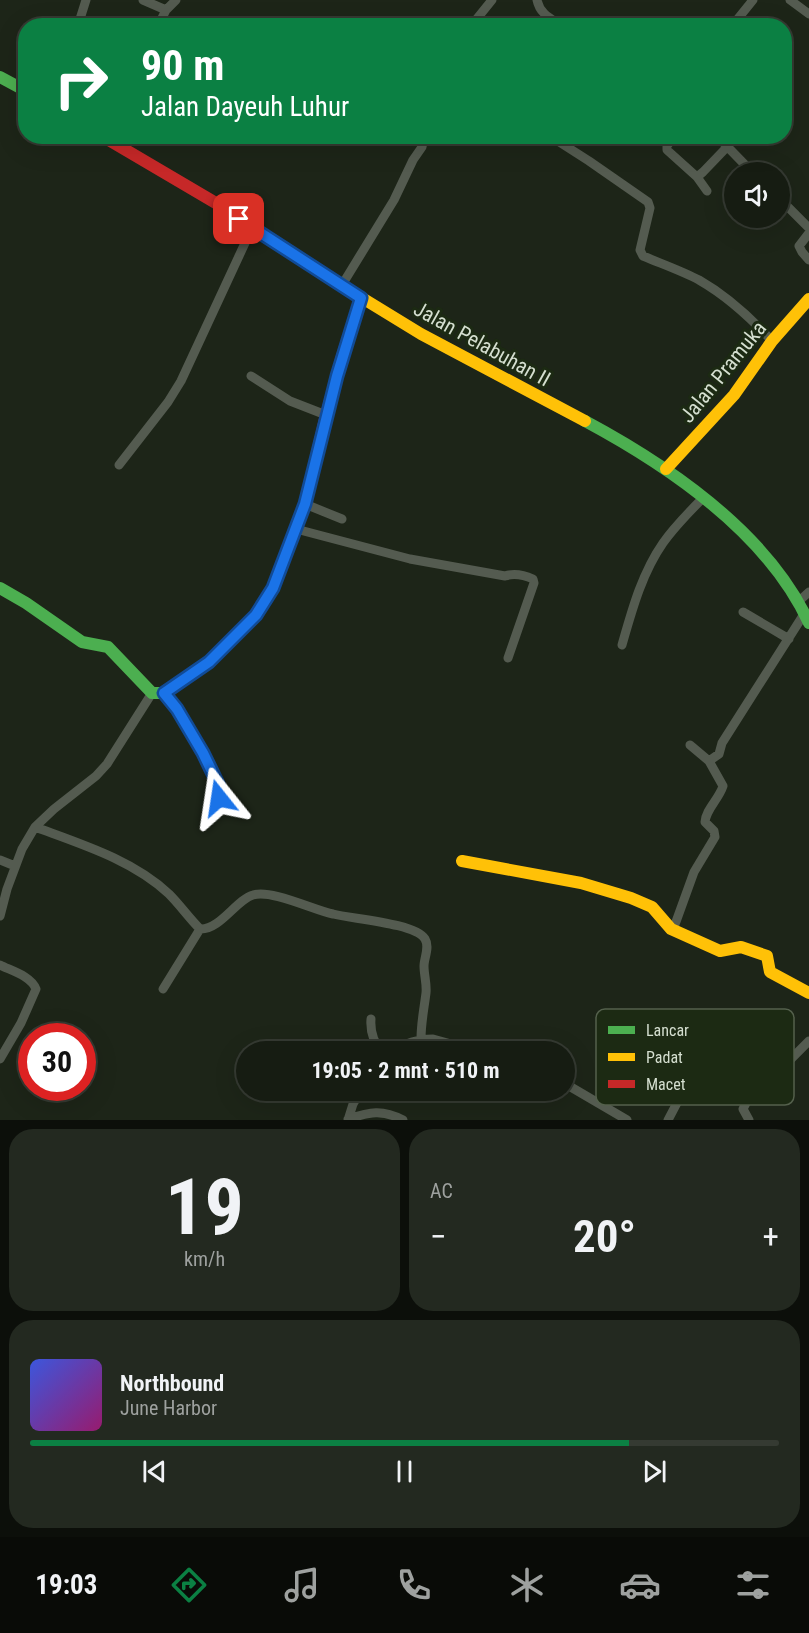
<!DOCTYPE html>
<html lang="id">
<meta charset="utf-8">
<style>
body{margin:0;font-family:"Roboto Condensed",sans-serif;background:#232920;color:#f1f3f6;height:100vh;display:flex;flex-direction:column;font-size:22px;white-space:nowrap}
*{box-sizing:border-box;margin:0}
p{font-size:20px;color:#9ea19f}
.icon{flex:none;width:33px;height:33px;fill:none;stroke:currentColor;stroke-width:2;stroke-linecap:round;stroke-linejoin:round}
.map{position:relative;height:1120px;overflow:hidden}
.side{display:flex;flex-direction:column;gap:9px;padding:9px;background:#0c0f0a;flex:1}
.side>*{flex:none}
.top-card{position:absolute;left:18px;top:18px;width:774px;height:126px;border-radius:24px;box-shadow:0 6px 24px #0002,0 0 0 2px #353a32;background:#0b8043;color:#fff;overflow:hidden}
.controls{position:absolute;left:724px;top:162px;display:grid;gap:12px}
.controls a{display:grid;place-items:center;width:66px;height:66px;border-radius:50%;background:#161c12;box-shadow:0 6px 24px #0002,0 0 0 2px #353a32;font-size:30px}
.speed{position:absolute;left:18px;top:1023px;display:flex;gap:12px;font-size:30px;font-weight:700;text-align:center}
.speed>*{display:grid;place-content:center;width:78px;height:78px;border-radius:50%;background:#161c12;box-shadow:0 6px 24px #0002,0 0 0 2px #353a32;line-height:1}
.speed .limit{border:9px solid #d22;background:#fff;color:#111}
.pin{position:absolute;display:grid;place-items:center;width:51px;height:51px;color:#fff;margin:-26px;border-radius:12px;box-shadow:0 3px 9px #0006}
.me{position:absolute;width:66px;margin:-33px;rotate:345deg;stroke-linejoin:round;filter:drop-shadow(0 0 4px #0008)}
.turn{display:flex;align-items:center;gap:21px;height:126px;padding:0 24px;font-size:27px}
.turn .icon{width:78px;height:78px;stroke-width:2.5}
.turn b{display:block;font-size:42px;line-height:51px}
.big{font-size:45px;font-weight:700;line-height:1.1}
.side .card{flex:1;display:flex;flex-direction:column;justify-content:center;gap:9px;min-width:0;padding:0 21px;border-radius:24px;background:#232920}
.side .dial{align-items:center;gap:0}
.dial b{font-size:78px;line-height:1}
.song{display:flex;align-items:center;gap:18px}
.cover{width:72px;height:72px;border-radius:9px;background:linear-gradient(135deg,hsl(230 70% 55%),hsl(320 70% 35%))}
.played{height:6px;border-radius:3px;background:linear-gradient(90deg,#0b8043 80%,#353a32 80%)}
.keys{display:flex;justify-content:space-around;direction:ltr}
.heat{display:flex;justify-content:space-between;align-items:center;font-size:33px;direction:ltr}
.side .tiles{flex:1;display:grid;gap:9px;grid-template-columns:1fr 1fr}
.card:last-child{grid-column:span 2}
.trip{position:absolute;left:236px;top:1041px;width:339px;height:60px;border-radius:30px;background:#161c12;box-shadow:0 6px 24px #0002,0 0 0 2px #353a32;font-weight:700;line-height:60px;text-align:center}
.tabs{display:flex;height:96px;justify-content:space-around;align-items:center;background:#090b07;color:#9ea19f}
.tabs .icon{width:42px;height:42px}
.tabs .selected{color:#0b8043}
.tabs b{font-size:27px;color:#f1f3f6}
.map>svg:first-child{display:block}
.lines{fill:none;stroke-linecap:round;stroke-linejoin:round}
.street{stroke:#545b50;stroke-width:9}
.fast{stroke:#4caf50;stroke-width:12}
.slow{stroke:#ffc107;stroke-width:12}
.jam{stroke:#c62828;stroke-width:12}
.route-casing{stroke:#114b97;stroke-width:15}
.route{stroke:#1a73e8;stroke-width:10}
.labels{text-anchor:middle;stroke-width:6;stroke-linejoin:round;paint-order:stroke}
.street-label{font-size:21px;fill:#d5dfd0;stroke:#1c2a13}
.key{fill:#1c2a13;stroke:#54604c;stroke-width:1.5}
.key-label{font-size:16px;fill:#d5dfd0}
</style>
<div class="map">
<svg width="809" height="1120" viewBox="0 0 809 1120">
<rect width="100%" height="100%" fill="#1d2518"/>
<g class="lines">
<path class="street" d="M86,0l-6,19 11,7
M143,0l23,10
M537,0c3,14 13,18 25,26
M790,0l19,14
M158,26l8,-16 10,-10
M471,26l21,-26
M732,26l21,-26
M550,136l39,25 59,41 2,6 -10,42 3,6c19,8 39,15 56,24 28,16 51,37 73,61
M674,136l-7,10v4l30,27 6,-5 24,-25
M717,136l35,36
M697,177l10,14
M780,199l29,29
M809,233l-10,13 3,6 7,8
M342,285l52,-85 19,-40 9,-13 2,-11
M251,376l39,25 36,14
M119,465l49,-63 13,-21 71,-153
M305,504l37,15
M296,529l114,30 95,17c9,-3 19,-1 28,3l1,4 -26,75
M799,601l10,-9
M743,612l46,27
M622,645c10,-35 20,-72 41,-102 12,-17 26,-31 40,-45
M164,693l13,16 19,31 22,42 2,12 -5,16
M709,761l10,-7 3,-11 82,-129
M35,827c46,17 98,33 134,67 11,11 20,24 31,35
M0,860l15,6
M0,916l7,-27 15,-40 13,-22 19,-18 42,-33 11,-12 45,-71
M200,929c20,1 36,-29 53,-34 18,-6 61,15 80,19 19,5 82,9 92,25 5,8 -1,19 -1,27 0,9 3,18 2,27 -2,16 -5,30 -5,46
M673,930l21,-58 21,-35 -1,-6 -9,-9c1,-13 14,-23 18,-36l-14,-25 -19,-16
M0,965c12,6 31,11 36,24l-15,34 -21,36
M163,989l37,-60
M371,1019c-1,13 2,23 11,33
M393,1052c13,-9 24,-13 40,-13l47,13
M564,1083l63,37
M348,1119c22,-7 34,-10 55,1
M348,1120l5,-16 8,-14
M668,1120l31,-59 6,-8c24,-4 42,17 64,23l10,-5 30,-30
M749,1120l-6,-11 18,-35"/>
<path class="fast" d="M0,77l26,14
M585,421c84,45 183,113 224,202
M0,588l26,15 56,39 26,5 44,46h12l45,-31 47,-47"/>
<path class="slow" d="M354,293l67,41 164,87
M666,469l68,-74 38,-54 37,-42
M462,861l119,22 50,15 21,9 19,22 49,22 21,-4 26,9 3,16 39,21"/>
<path class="jam" d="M102,136l124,73 26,19 102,65
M256,615l17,-27 32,-84 21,-89 16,-59 19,-58"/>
</g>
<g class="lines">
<g class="route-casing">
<path id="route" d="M219,798v-12l-16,-33 -26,-44 -13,-16 45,-31 47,-47 17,-27 32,-84 32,-128 24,-78 -122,-79"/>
</g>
<use href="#route" class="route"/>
</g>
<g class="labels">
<g class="street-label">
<text transform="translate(482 344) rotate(29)" y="7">Jalan Pelabuhan II</text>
<text transform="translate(723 372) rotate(-51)" y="7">Jalan Pramuka</text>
</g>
</g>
<rect x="596" y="1009" width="198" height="96" rx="9" class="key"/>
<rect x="608" y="1026" width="27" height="8" fill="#4caf50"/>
<rect x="608" y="1053" width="27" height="8" fill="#ffc107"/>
<rect x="608" y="1080" width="27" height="8" fill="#c62828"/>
<g class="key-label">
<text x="646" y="1036">Lancar</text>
<text x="646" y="1063">Padat</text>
<text x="646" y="1090">Macet</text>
</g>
</svg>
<div class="controls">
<a><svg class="icon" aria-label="sound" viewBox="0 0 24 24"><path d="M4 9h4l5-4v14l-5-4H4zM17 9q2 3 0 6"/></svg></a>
</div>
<div class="speed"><div class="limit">30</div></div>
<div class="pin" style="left:239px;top:219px;background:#d93025"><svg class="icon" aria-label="arrive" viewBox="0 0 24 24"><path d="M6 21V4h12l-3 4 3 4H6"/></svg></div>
<svg class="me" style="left:219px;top:798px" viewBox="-20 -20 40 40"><path d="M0-17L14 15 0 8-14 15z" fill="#1a73e8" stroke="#fff" stroke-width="4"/></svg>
<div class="trip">19:05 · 2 mnt · 510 m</div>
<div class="top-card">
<div class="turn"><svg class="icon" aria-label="right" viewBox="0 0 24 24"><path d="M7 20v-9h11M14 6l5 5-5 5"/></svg><div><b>90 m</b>Jalan Dayeuh Luhur</div></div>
</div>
</div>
<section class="side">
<div class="tiles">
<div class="card dial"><b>19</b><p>km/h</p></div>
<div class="card"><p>AC</p>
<div class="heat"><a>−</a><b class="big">20°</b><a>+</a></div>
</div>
<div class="card">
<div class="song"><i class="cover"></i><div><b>Northbound</b><p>June Harbor</p></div></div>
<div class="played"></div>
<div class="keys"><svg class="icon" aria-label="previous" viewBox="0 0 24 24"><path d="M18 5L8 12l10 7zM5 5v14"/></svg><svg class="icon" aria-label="pause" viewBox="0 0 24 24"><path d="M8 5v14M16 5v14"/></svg><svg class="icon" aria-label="next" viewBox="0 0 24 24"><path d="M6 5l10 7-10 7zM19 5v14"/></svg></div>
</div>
</div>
</section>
<nav class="tabs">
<b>19:03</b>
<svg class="icon selected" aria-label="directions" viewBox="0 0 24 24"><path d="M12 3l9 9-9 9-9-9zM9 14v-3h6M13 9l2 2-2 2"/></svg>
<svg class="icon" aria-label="music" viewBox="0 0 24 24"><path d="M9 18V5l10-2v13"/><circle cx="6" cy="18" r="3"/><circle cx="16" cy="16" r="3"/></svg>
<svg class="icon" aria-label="phone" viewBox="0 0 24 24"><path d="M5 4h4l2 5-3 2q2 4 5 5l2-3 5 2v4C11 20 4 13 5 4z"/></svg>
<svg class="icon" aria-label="climate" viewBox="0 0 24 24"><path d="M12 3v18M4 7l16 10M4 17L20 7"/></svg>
<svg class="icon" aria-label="car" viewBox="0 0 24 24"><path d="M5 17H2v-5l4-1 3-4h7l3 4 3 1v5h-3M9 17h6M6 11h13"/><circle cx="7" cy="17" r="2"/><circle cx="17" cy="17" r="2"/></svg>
<svg class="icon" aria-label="filters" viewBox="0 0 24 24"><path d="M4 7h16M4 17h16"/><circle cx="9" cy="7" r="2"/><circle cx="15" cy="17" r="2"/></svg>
</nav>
